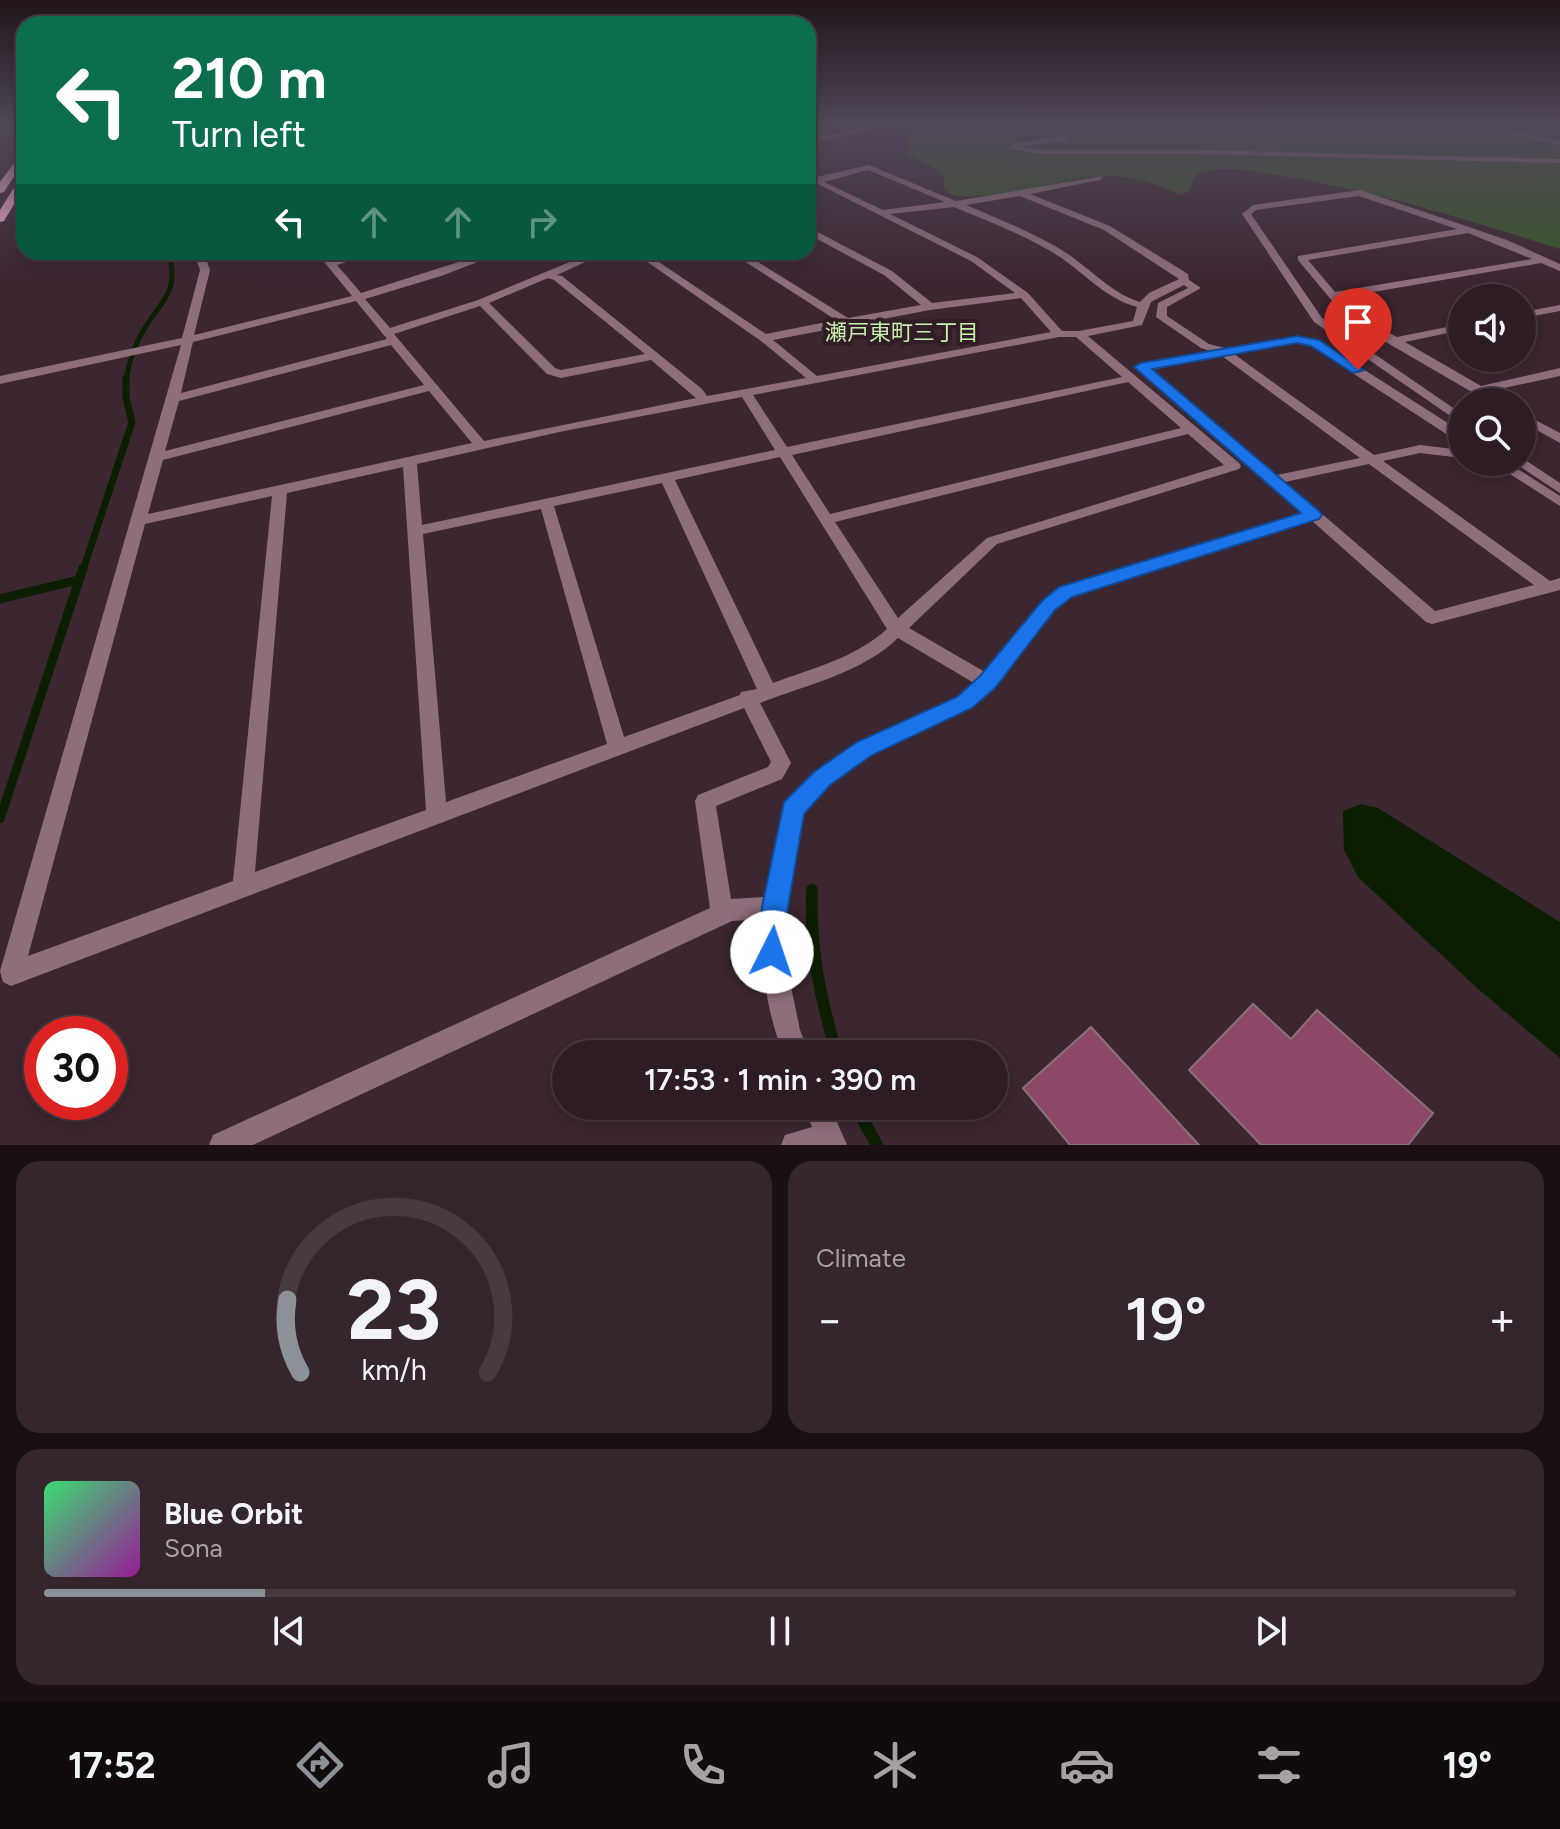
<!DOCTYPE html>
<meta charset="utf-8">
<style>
body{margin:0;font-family:Figtree,"Noto Sans JP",sans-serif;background:#35252c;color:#f1f3f6;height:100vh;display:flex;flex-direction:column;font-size:30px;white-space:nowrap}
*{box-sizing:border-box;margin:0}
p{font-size:26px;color:#a7a1a6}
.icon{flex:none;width:44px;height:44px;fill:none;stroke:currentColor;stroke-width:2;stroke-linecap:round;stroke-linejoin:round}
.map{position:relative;height:1145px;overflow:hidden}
.sheet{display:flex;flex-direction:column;gap:16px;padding:16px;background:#190f14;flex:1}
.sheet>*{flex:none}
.banner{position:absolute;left:16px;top:16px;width:800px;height:244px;border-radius:24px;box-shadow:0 4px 12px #0003,0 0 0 2px #483a41;background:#0b6e4f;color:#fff;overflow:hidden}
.fabs{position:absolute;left:1448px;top:284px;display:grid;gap:16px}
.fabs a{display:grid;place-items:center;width:88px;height:88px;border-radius:50%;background:#2d1c24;box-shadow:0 4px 12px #0003,0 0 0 2px #483a41;font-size:40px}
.speed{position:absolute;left:24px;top:1016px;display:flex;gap:16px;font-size:40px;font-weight:700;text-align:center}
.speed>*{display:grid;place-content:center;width:104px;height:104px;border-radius:50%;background:#2d1c24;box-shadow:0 4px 12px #0003,0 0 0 2px #483a41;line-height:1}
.speed .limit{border:12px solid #d22;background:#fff;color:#111}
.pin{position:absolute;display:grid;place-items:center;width:68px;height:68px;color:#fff;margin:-82px -34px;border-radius:50% 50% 50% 0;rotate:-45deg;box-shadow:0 0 8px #0007}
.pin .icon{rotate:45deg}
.me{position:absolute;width:88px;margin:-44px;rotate:4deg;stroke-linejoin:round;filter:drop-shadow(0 0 6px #0008)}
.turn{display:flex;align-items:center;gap:28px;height:168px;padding:0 24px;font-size:36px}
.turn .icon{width:104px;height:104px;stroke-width:2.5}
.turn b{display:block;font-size:56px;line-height:68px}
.lanes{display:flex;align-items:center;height:76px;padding:0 24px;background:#0003;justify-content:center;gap:40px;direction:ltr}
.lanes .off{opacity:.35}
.big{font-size:60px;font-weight:600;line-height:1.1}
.sheet .card{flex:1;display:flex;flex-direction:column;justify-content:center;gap:12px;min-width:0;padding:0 28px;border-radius:24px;background:#35252c}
.sheet .dial{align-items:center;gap:0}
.dial svg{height:208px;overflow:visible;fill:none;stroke:#483a41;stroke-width:7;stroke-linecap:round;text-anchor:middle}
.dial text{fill:#f1f3f6;stroke:none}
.song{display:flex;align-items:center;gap:24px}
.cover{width:96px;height:96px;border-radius:12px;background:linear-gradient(135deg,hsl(140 70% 55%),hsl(300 70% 35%))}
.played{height:8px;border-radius:4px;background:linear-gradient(90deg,#8c9099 15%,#483a41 15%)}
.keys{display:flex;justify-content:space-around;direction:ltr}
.heat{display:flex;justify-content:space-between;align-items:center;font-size:44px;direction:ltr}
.sheet .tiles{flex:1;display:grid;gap:16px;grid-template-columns:1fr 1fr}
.card:last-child{grid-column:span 2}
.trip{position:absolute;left:552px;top:1040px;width:456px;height:80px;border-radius:40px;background:#2d1c24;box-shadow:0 4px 12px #0003,0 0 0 2px #483a41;font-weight:600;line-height:80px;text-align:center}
.dock{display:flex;height:128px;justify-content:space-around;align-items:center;background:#120b0e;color:#a7a1a6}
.dock .icon{width:56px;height:56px}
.dock .current{color:#8c9099}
.dock b{font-size:36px;color:#f1f3f6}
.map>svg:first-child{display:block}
.green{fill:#385527}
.water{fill:#0b1f00}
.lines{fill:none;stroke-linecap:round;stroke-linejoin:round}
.stream-far3{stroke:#0b1f00;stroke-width:5}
.stream-far2{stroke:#0b1f00;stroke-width:7}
.stream-far1{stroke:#0b1f00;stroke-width:9}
.stream{stroke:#0b1f00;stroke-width:12}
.building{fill:#8d4769;stroke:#8a707b;stroke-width:2}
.street-tunnel{stroke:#56414a;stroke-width:8;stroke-dasharray:8 4;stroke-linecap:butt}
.street{fill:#8f6e7c;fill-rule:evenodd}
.primary{fill:#f0acca;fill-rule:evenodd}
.route{fill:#1a73e8;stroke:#114b97;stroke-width:2}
.labels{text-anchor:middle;stroke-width:8;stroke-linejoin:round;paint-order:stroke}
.far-neighbourhood-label{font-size:22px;fill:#c4efac;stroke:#321d26}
</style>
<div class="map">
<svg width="1560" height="1145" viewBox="0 0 1560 1145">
<rect width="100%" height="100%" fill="#3c2630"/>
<path class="green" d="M919,124h641v125c-91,-29 -184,-58 -278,-73 -25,-4 -56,-11 -80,-4 -8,2 -10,11 -13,19l-8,4c-28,-14 -60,-22 -91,-18 -30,5 -111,25 -137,18 -2,-1 -9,-6 -10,-8l1,-10 -8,-8 -31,-16 7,-6 -4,-9 2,-10z"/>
<path class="water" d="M1361,804l17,4 182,114v136l-83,-70 -119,-111 -14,-27 -1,-39z"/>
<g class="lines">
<path class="stream-far3" d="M126,380c3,-19 9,-37 20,-54 20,-30 32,-35 23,-74"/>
<path class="stream-far2" d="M83,570l49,-148 -6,-24v-20"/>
<path class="stream-far1" d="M0,599l78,-19
M0,819l83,-251"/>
<path class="stream" d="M812,890c-2,58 8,109 25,164
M855,1106l22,39"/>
</g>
<path class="building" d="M1253,1004l38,35 26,-29 116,103 -25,32h-147l-72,-75z
M1091,1027l108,118h-129l-47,-57z"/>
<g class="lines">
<path class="street-tunnel" d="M1031,125l15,-1"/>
<path class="street" d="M884,124h13l-89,19v-4z
M952,124h82l1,1 -4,2z
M1058,124h8l7,6 -7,10 -48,7 21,3h161l360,9v4l-360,-9h-161l-31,-6 6,-5 47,-7 4,-6z
M1345,124h77l-23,6z
M1464,124h13l83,17v4z
M869,165l87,36 147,-25 -3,4 -70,14 80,32 78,48 1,6 12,8 -34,19v9l42,28 16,4 72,-12 22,5 143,91v10l-5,-1 -146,-95 -14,-4 -63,12 140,101 46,-10 42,5v8l-42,-5 -37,8 167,120 10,-3v12l-128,34 -6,-2 -115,-102 -239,76 -18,14 -61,77 -21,21 -101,47 -42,30 -26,28 -17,94 -2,45 16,78 9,24h-26c-16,-43 -24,-90 -20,-135l-31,2 -479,224h-44l4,-10 497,-227 -15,-107 3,-6 70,-28 3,-5 -27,-54 -733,278 -8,-4 -3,-11 181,-626 -181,39v-8l182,-38 18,-68 -6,-18h10l6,18 -16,65 158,-39 -36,-44h10l7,8 29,-8h16l-41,13 24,28 129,-41h14l-63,24 -76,23 25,29 88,-28 116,-48h13l-50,23 5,1 140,113 5,7 99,-18 -45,-37 -128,-89h11l122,82 70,-14 -106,-68h12l106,66 73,-13 -37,-30 -76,-41v-7l84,44 40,32 83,-10 -44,-32 -163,-82zM868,170l77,32 -62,8 -59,-28zM1020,196l84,34 75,49 -30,14 -9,9c-27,-8 -49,-32 -72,-48 -32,-21 -68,-34 -102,-49zM954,207c36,15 73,29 106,50 26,18 47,42 77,50l-4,14 -54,10h-17l-34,-38 -51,-36 -87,-43zM548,278l6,2 91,74 -84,16 -6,-2 -66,-65zM1184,285l4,3 -30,15 -2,14 45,31 9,3 -69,12 -6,4 168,146 -243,75 -18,14 -57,70 -76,-44 88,-84 242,-75 2,-3 -2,-3 -151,-127 54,-11 9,-23zM1021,298l30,34 -234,44 -44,-36 157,-30zM356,301l31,38 -206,54 12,-51zM480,306l67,68 14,4 90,-18 45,38 -212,43 -90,-107zM1059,337h17l46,40 -335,70 -34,-52zM391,345l33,40 -259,66 14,-50zM1222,356l138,102 -83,17 -127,-106zM1128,382l53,46 -351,86 -38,-59zM429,391l43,52 -324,71 15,-54zM742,397l33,53 -353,75 -5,-61 147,-33zM1188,434l36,31 -237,73 -89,80 -63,-96zM780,457l107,172c-32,29 -74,39 -114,54l-98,-203zM1369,464l165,121 -99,26 -150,-129zM403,467l23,343 -171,62 32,-379zM662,483l95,206 -16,3 -1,3 -116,42 -70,-231zM272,496l-39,385 -205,75 117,-432zM541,509l66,235 -161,58 -23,-268zM898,638l76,45 -16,15 -101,45 -42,30 -29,30 -20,94 -35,2 -15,-93 66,-27 9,-16 -31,-60c46,-18 102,-30 138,-65z
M1360,190l147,50 53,24v7l-19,-8 -202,35 17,18 41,21 65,-13v6l-57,12 76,44 79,-18v8l-70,15 14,11h-15l-141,-82 -50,-60v-4l159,-27 -98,-33 -103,14 -5,4 71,104 140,96v10l-148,-102 -72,-108 11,-9zM1468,233l64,26 -197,33 -27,-32z
M1560,305v6l-38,7v-6z
M1522,413l38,20v10l-38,-21z
M1522,458l38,25v10l-47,-31h9z
M1491,462h16l53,34v10z
M803,1106h27l17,39h-66l4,-10 27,-8z"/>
<path class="primary" d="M24,150v11l-20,31 -4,1v-11z
M24,177v11l-20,33 -4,1v-12l20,-32z"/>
</g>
<linearGradient id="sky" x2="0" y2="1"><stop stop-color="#21151a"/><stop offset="0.44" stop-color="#504759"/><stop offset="1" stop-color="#504759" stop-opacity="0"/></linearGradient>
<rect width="1560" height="284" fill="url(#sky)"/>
<path class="route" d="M1297,336l22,4 45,30 -11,3 -42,-27 -14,-3 -145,26 167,142 3,4 -3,4 -247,78 -17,13 -60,78 -23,20 -100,47 -42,30 -26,29 -16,93 -3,45 -4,9 -9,4 -10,-4 -4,-9 4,-45 22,-105 30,-30 43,-30 100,-45 23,-21 62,-75 17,-14 242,-74 -167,-146 7,-4z"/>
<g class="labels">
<g class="far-neighbourhood-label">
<text x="902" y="340">瀬戸東町三丁目</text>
</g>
</g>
</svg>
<div class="fabs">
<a><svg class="icon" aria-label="sound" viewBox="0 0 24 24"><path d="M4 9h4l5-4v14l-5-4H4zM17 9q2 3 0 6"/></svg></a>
<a><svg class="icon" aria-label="search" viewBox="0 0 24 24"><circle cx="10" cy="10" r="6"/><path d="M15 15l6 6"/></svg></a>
</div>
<div class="speed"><div class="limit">30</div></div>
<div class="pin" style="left:1358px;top:370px;background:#d93025"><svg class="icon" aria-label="arrive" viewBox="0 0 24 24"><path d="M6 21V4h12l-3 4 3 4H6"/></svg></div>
<svg class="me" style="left:772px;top:952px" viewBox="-20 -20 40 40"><circle r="19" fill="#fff"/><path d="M0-13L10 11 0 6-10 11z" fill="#1a73e8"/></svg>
<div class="trip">17:53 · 1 min · 390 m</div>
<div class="banner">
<div class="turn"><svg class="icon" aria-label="left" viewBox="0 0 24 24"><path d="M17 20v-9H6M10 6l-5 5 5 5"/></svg><div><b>210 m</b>Turn left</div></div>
<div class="lanes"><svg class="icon" aria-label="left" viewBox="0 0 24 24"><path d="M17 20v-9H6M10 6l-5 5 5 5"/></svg><svg class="icon off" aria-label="ahead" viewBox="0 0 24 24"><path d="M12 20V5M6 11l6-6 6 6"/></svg><svg class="icon off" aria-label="ahead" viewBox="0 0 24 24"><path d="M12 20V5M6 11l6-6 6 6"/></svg><svg class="icon off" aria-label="right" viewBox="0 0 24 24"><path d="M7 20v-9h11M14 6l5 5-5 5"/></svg></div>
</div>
</div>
<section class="sheet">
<div class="tiles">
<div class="card dial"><svg viewBox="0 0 100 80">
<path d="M14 69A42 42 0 1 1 86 69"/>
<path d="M14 69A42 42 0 0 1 9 41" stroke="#8c9099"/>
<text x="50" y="56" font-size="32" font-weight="700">23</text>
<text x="50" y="72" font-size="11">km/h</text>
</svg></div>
<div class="card"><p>Climate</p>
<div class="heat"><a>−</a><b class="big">19°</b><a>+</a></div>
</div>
<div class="card">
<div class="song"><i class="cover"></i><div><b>Blue Orbit</b><p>Sona</p></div></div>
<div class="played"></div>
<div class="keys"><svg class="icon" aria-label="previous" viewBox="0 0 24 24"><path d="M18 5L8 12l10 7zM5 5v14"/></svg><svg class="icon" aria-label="pause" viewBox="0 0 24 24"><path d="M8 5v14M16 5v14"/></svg><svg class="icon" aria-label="next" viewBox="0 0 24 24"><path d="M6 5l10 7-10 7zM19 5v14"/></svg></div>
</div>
</div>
</section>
<nav class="dock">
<b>17:52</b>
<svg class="icon current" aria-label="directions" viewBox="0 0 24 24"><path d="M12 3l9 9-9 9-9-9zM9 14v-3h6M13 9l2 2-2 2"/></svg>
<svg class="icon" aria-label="music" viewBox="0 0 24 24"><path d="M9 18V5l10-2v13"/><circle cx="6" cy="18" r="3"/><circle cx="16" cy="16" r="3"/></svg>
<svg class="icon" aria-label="phone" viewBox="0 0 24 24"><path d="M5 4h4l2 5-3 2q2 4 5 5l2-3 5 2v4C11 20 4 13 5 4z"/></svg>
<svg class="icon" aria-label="climate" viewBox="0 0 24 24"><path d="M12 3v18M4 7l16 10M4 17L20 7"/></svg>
<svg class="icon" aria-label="car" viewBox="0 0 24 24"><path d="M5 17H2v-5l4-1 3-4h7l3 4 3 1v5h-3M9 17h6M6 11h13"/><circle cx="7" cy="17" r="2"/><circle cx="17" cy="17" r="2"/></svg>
<svg class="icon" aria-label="filters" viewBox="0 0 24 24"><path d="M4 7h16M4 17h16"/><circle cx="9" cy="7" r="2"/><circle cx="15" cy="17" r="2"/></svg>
<b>19°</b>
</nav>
